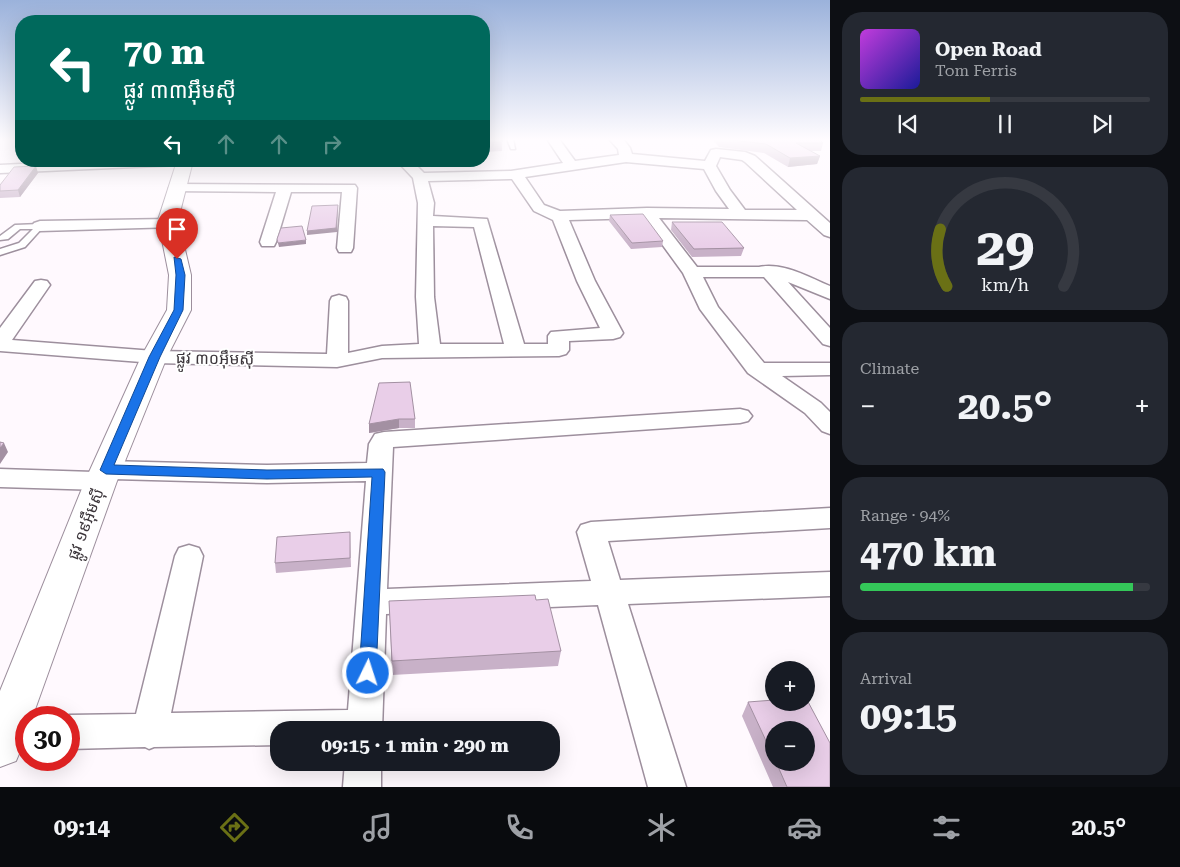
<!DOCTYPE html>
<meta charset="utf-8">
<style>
body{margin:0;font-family:"Roboto Serif","Noto Sans Khmer",serif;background:#242831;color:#f1f3f6;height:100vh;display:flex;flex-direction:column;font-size:19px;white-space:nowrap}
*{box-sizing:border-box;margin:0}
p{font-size:16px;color:#9ea1a6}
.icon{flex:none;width:28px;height:28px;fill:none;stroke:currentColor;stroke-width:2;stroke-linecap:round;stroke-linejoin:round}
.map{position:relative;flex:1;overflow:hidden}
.panel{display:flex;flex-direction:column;gap:12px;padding:12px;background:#0d0f14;width:350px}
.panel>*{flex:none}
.banner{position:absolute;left:15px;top:15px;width:475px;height:152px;border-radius:20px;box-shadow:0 5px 20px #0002;background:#00695c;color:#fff;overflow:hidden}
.fabs{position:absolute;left:765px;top:661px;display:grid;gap:10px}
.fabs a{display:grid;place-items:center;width:50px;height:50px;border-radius:50%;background:#171b24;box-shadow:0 5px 20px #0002;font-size:25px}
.speed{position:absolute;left:15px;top:706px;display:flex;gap:10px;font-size:25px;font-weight:700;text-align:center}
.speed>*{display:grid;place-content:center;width:65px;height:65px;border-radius:50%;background:#171b24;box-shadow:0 5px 20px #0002;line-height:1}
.speed .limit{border:8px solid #d22;background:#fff;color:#111}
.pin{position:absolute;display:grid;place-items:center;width:42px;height:42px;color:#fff;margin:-51px -21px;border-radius:50% 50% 50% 0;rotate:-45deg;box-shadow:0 0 5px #0007}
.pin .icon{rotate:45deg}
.me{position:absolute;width:55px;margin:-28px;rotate:4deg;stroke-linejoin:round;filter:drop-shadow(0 0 4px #0008)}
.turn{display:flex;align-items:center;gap:18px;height:105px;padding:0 25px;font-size:22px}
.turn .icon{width:65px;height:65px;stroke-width:2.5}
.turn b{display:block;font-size:35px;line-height:42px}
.lanes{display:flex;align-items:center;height:48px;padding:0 25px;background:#0003;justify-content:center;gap:25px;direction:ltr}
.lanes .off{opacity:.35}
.big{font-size:38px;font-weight:700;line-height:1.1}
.panel .card{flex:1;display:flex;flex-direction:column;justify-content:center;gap:8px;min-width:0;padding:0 18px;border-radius:20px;background:#242831}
.panel .dial{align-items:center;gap:0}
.dial svg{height:130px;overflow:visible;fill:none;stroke:#363941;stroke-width:7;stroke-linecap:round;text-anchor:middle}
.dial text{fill:#f1f3f6;stroke:none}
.song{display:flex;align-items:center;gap:15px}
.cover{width:60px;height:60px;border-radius:8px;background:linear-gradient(135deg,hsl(290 70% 55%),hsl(240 70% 35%))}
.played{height:5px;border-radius:2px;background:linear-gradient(90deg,#6a7015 45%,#363941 45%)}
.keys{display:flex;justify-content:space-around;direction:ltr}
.heat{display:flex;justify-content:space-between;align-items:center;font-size:28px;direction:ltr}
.charge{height:8px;border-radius:4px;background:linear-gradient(90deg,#34c759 94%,#363941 0)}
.trip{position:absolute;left:270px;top:721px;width:290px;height:50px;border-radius:20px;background:#171b24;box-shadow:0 5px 20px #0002;font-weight:700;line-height:50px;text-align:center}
.menu{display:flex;height:80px;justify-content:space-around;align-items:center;background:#090b0e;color:#9ea1a6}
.menu .icon{width:35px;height:35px}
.menu .selected{color:#6a7015}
.menu b{font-size:22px;color:#f1f3f6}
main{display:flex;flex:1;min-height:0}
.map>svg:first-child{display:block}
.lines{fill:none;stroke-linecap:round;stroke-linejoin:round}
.service-casing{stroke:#9d8f9d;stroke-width:3}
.minor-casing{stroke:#9d8f9d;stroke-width:3}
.tertiary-casing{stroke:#9d8f9d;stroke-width:2}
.service{fill:#fff;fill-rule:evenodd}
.minor{fill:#fff;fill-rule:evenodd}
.tertiary{fill:#fff;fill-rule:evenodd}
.wall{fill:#c8b1c8;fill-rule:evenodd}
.shaded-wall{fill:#a390a2}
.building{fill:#e9cee8;stroke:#a390a2}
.route{fill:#1a73e8;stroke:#114b97}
.labels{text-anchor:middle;stroke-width:4;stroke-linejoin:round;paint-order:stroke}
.street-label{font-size:16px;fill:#3c363b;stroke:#fff}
</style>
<main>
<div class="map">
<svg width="830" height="787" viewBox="0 0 830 787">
<rect width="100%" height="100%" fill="#fff9fe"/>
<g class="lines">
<g class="service-casing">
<path id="service" d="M507,139h6l2,10h-4z
M40,224l4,2 -19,21 -25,8v-6l19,-6 14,-14h-13l-12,10 -8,1v-4l15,-11z"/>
</g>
<g class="minor-casing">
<path id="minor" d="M547,139h12l16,22 44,-6 -1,-6 -9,-10h14l7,9 2,6 73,7 6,-11 5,-1 29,3 10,4 75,67v14l-6,-2 -17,-15 -148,-2 38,49h62c24,-5 49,10 71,19v13l-42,-17 42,46v18l-7,-2 -59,-67h-61l15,30 46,56h66v12l-48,1 39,27 9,9v22l-8,-3 -17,-18 -57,-40 -48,-64 -17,-36 -40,-55 -74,2 26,61 28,52 -3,4 -7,2 -44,2v9l-3,4 -7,2 -177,2 -45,9 -183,-4 -154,-12v-23l35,-47 6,-1 6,1 3,4 -38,55 142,11 173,3 3,-53 2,-4 7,-2 7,2 2,4v52l34,-7 37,-2 -3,-47 2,-94 -5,-25 -16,-17h15l12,12 87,-2 52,-8zM720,157l22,3 3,2 52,48h-52l-15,-20 -14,-24zM626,162l78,7 12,22 13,18 -82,-1 -87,3 -16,-6 -19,-28zM512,179l22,32 19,9 24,61 23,47 -49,4 -3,4v8h-24l-37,-125 -54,-3 1,-13 -6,-22zM433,226l41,1 30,117h-64l-6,-47z
M82,161h105l-7,4 -180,8v-8z
M176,184l179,1 2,3 -4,60 -2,4h-12l-2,-4 5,-56h-51l-15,50 -2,4h-12l-2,-4 16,-50 -105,-1 -2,-3 2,-3z
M169,219l6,2 2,3 -2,3 -135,4 -6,-2 -2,-3 2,-3 6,-2z
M740,409l8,2 4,5 -4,5 -8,2 -347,24 -6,142 204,-8 -14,-49 4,-7 10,-3 239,-14v20l-222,13 12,39 210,-8v24l-202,8 58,183h-38l-50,-182 -212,9 -4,116h-103v15l-125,2 -5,2 -4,-2 -76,2v-31h-6l6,-3 67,-1 39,-158 4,-8 10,-3 10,3 4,8 -32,157 177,-3 18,-229 -99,2 -154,-4 1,2 -4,6 -9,3 -101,-3v-18l94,3 -1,-2 4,-6 9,-3 161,4 100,-2 2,-19 6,-10 9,-2z
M345,762h36v25h-38z"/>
</g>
<g class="tertiary-casing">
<path id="tertiary" d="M177,161h16l-15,59 13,55v35l-24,47 -50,124 -85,237h-6c0,17 -3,27 -10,43l-16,6v-76l85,-210 56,-124 26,-47 2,-35 -11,-55z"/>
</g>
<use href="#service" class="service"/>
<use href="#minor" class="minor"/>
<use href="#tertiary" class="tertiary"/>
</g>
<path class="wall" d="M484,139l18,3v9l-18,1z
M712,139h107l4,4 -2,8h-10l9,5 -3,8 -29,3 -24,-14 -45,-6z
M38,173l-18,24 -20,1v-13z
M610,215l53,26 -1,6 -31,2 -22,-28z
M672,222l72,26 -3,8 -49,1 -21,-27z
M379,383l36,36v9h-16l-30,5v-9z
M350,532l1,35 -75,6 -1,-10z
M536,600l25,51 -3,15 -166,9 -3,-74z
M748,702l82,85h-57l-31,-71zM774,730l32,32h-32z"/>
<path class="shaded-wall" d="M820,156l-3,8 -29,3 2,-9z
M36,166l2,7 -18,24 -2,-7z
M338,205l-1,27 -30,3v-4z
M306,240v4l-27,3 -1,-4z
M399,419v9l-30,5v-9z
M4,443l4,9 -8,12v-16z"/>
<path class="building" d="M484,139h18v3h-18z
M722,139h97l4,4h-27l24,13 -30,2 -24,-14z
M36,166l-18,24 -18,1v-6l14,-18z
M338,205l-2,23 -29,3 5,-25z
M643,214l20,27 -31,2 -22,-28z
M672,222h50l22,26 -50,1z
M302,226l4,14 -28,3 -1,-4 4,-11z
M410,382l5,37h-16l-30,5 10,-41z
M0,442l4,1 -4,5z
M350,532v26l-75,5 2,-26z
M535,595l1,5 12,-1 13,52 -169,10 -3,-60z
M806,698l24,45v44h-43l-11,-25h30v-32h-32v28l-26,-56 26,-2v2h32z"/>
<linearGradient id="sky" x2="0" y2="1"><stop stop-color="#9bb2db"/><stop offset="0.56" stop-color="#fffcff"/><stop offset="1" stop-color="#fffcff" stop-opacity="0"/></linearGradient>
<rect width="830" height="249" fill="url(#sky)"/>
<path class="route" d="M174,257l7,2 4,16 -2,35 -23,47 -46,108 153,5 116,-1 2,3 -9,201 -2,5 -6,2 -6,-2 -3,-5 13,-196 -105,2 -161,-5 -6,-4 49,-113 25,-47 2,-35z"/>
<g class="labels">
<g class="street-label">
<text transform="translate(215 358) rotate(1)" y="6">ផ្លូវ ៣០អ៊ឹមស៊ី</text>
<text transform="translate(85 524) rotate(-69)" y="6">ផ្លូវ ១៩អ៊ឹមស៊ី</text>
</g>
</g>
</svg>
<div class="fabs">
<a>+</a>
<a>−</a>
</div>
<div class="speed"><div class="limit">30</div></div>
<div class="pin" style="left:177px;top:259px;background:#d93025"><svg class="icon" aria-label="arrive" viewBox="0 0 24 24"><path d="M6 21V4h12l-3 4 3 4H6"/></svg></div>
<svg class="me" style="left:368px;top:673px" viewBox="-20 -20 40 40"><circle r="17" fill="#1a73e8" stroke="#fff" stroke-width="3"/><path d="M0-11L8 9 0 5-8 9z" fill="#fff"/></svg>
<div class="trip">09:15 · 1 min · 290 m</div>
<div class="banner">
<div class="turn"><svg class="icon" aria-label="left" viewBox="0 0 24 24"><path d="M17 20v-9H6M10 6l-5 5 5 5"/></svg><div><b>70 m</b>ផ្លូវ ៣៣អ៊ឹមស៊ី</div></div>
<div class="lanes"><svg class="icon" aria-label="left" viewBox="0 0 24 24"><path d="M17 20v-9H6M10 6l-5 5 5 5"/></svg><svg class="icon off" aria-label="ahead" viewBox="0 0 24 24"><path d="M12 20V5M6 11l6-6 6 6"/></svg><svg class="icon off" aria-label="ahead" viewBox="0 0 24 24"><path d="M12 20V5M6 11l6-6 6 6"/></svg><svg class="icon off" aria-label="right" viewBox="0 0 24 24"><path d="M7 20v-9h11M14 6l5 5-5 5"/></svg></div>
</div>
</div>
<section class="panel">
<div class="card">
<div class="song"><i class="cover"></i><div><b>Open Road</b><p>Tom Ferris</p></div></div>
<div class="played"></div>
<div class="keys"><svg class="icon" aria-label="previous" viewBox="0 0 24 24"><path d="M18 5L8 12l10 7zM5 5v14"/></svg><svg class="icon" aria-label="pause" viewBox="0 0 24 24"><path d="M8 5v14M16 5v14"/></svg><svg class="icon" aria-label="next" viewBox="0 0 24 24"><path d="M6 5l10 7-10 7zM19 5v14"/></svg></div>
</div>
<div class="card dial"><svg viewBox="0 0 100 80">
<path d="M14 69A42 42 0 1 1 86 69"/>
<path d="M14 69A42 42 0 0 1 10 34" stroke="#6a7015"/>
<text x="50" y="56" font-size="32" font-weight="700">29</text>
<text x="50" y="72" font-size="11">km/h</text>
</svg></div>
<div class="card"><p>Climate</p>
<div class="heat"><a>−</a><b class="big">20.5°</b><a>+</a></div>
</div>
<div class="card"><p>Range · 94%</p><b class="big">470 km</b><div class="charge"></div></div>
<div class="card"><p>Arrival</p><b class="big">09:15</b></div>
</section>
</main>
<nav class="menu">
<b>09:14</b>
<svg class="icon selected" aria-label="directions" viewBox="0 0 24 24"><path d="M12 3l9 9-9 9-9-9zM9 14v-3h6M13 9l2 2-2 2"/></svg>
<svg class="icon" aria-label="music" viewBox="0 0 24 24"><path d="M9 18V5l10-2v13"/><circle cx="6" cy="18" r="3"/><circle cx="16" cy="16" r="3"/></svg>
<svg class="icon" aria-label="phone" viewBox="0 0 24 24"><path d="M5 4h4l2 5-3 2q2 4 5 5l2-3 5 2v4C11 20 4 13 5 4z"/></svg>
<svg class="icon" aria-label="climate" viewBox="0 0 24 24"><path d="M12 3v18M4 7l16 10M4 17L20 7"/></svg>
<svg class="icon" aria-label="car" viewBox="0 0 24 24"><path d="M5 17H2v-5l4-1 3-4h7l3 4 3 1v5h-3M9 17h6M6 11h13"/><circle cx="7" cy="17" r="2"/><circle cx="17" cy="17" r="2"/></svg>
<svg class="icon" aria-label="filters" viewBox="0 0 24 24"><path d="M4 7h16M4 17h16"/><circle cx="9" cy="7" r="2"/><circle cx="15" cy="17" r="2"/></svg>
<b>20.5°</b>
</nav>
